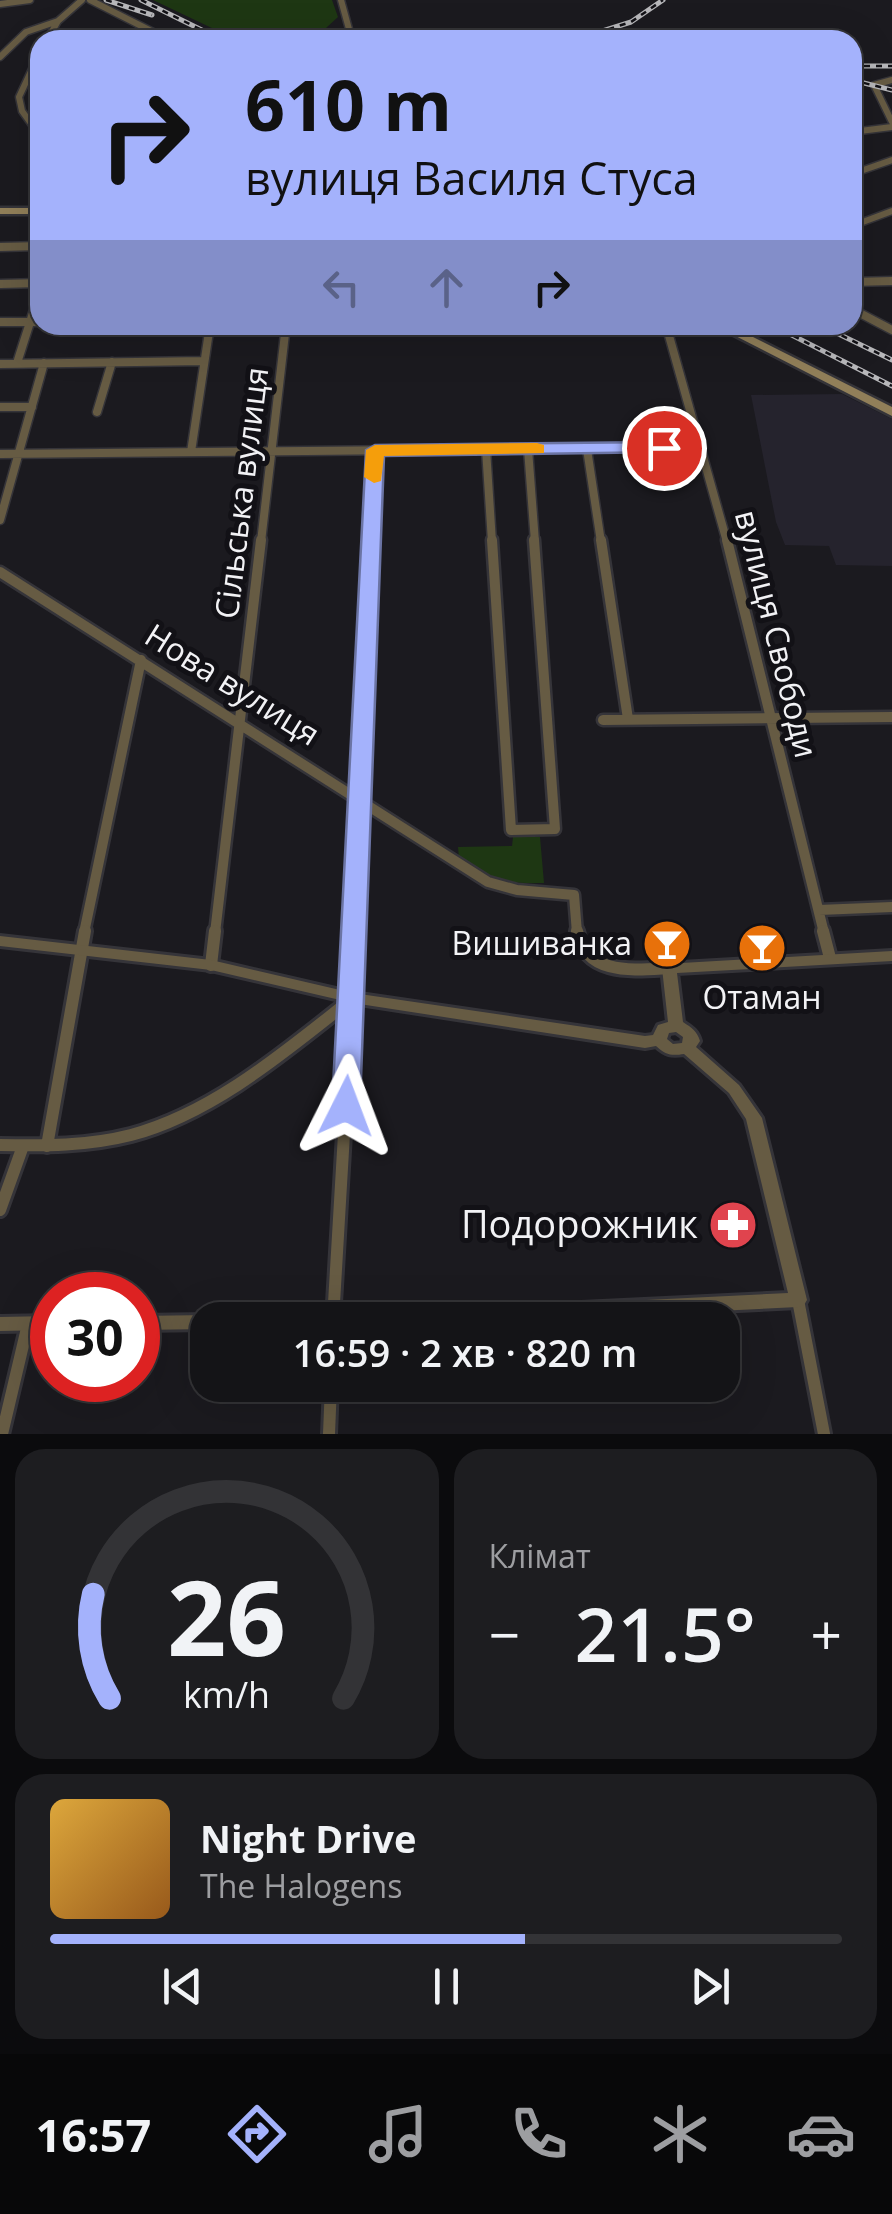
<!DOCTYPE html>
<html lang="uk">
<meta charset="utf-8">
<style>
body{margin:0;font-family:"Open Sans",sans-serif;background:#1d1d20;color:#f1f3f6;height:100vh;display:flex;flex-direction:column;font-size:38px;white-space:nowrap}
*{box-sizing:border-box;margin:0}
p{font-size:32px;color:#9d9ea1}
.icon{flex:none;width:55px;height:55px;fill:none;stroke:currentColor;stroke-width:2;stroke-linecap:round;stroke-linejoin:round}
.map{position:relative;height:1434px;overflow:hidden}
.side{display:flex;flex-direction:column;gap:15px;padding:15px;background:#0b0b0d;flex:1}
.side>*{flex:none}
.top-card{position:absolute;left:30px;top:30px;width:832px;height:305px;border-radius:30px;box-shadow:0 10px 40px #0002,0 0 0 2px #333336;background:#a4b2fc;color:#111;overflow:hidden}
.speed{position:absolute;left:30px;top:1272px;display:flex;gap:20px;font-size:50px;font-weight:700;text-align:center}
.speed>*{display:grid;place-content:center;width:130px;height:130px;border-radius:50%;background:#141417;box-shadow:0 10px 40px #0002,0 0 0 2px #333336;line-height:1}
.speed .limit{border:15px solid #d22;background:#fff;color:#111}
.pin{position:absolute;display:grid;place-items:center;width:85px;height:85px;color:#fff;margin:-42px;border:5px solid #fff;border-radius:50%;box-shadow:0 2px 10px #0007}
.me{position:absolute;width:110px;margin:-55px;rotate:3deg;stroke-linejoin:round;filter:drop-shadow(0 0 8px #0008)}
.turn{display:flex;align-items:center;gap:35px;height:210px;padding:0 50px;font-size:45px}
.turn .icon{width:130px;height:130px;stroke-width:2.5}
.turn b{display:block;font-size:70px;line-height:85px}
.lanes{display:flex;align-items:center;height:95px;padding:0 50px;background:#0003;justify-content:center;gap:50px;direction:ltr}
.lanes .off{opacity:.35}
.big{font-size:75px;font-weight:600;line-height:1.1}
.side .tile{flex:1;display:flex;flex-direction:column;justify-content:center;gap:15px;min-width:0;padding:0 35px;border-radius:30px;background:#1d1d20}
.side .dial{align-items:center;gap:0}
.dial svg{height:260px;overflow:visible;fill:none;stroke:#333336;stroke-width:7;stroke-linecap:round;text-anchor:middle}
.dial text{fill:#f1f3f6;stroke:none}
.song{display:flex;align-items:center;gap:30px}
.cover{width:120px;height:120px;border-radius:15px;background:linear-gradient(135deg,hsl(40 70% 55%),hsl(30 70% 35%))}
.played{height:10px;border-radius:5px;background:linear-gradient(90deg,#a4b2fc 60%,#333336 60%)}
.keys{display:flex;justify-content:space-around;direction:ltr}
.heat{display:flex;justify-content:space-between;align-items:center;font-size:55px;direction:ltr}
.side .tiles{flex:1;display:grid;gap:15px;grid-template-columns:1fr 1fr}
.tile:last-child{grid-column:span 2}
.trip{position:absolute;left:190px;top:1302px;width:550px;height:100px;border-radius:30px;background:#141417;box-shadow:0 10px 40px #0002,0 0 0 2px #333336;font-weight:600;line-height:100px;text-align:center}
.menu{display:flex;height:160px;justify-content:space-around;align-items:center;background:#080809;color:#9d9ea1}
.menu .icon{width:70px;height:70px}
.menu .selected{color:#a4b2fc}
.menu b{font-size:45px;color:#f1f3f6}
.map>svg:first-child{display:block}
.built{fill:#25232d}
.green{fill:#1e3713}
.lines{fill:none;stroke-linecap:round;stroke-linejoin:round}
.minor-far3-casing{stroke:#353439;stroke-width:9}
.minor-far2-casing{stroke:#353439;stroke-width:11}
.minor-far1-casing{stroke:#353439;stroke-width:15}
.minor-casing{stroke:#353439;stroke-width:18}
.tertiary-casing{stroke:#353439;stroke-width:6}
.secondary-casing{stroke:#353439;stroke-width:5}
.minor-far3{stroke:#665b43;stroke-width:6}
.minor-far2{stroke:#665b43;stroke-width:8}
.minor-far1{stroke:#665b43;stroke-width:10}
.minor{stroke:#665b43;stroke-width:12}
.tertiary{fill:#665b43;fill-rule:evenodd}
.secondary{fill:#917f59;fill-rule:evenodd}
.rail-casing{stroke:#b7b7ba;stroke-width:5}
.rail{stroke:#121116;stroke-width:2.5;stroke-dasharray:6;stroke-linecap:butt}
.route{fill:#a4b2fc;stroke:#6b74a4;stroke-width:2.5}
.slow{fill:#f59e0b}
.labels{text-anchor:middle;stroke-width:10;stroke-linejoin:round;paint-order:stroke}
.street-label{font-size:32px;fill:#f2f2f5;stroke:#121116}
.poi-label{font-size:32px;fill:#f2f2f5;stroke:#121116;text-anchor:end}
.near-poi-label{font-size:38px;fill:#f2f2f5;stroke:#121116;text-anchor:end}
</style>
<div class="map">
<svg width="892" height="1434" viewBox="0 0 892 1434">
<rect width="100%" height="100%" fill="#1b1a1f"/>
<path class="built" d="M842,394l50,25v147l-56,-1 -7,-19 -44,-1 -9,-23 -25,-127z"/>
<path class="green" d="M153,0h179l6,17 -12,11 22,12h-111z
M513,837h27l4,46c-40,1 -51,-3 -85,-25l-1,-11 54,-1z"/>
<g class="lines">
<g class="minor-far3-casing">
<path id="minor-far3" d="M90,0l79,40
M341,0l11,40
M0,4l30,-4
M47,40l11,-19 24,-21
M40,52l-21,45 3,14 13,18 5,42
M0,57l26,-25 32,-11
M892,80l-18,5 18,37
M852,132l40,-5
M852,174l40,-14
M852,226l40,-15"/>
</g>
<g class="minor-far2-casing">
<path id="minor-far2" d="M0,247l40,-1
M852,282l40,-1
M0,284l40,-1
M852,309l40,21
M0,322h40
M666,325l61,217
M17,363l23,-72
M0,364l204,-3
M0,407h32
M97,412l15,-50
M486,449l6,93
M528,449l7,93
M587,449l14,93
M191,452l19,-127
M0,454l702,-7
M0,520l44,-157
M261,542l25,-217
M371,542l4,-92"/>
</g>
<g class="minor-far1-casing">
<path id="minor-far1" d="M492,540l19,290 44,-1 -21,-289
M601,540l27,179
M727,540l97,393
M0,572l488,310 29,8 57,5 3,38
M603,720l289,-3
M819,910l73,-3
M84,933l57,-273
M215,933l46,-393
M356,933l15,-393"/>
</g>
<g class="minor-casing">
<path id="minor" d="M577,931c9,45 56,39 92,37
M823,931l7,27
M211,965l4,-34
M0,1145c44,1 88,1 131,-10 83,-22 156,-85 222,-137
M47,1146l38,-215
M0,1210l23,-64
M798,1300l26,134
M333,1320l23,-389
M2,1434l26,-110
M329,1434l2,-49"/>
</g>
<g class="tertiary-casing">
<path id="tertiary" d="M0,936l211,24 142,33 292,43 8,-1 5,-10 10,-3 -6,-54 2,-4 228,-13v10l-215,12 6,49c9,6 14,9 17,19l-4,6 43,38 23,33 45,182 -3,5 -6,2 -266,13h-164l3,-5 6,-2 411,-20 -42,-174 -17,-26 -45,-39c-13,2 -18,1 -28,-8l-11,2 -292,-45 -142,-33 -211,-24zM676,1032l7,5 -1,6 -9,1 -6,-5 2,-6z
M208,1315l6,2 2,3h-8v9l-70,1v-14z
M52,1316v14l-52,1v-14z"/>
</g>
<g class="secondary-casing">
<path id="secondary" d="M0,208h40v6h-40z
M714,325h15l163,82v9z"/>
</g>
<use href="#minor-far3" class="minor-far3"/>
<use href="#minor-far2" class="minor-far2"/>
<use href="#minor-far1" class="minor-far1"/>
<use href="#minor" class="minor"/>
<use href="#tertiary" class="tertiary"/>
<use href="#secondary" class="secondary"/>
<g class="rail-casing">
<path id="rail" d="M106,0l46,15
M141,0l81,40
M574,40l57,-18 32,-22
M675,40l55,-7
M852,66h40
M852,80l40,10
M772,325l120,61
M820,325l72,35"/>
</g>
<use href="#rail" class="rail"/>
</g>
<path class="route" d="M664,442l9,6 -3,4 -286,4 -24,650 -4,7 -10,3 -10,-3 -4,-7 34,-656 9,-5z"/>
<path class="slow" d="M537,443l7,2v8l-160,3 -3,25 -7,2 -10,-6 2,-27 9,-5z"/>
<defs>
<g id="bar-disc" transform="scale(2.5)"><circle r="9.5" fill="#e8710a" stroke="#121116"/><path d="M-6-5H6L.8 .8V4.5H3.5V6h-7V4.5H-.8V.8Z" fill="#fff"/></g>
<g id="pharmacy-disc" transform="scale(2.5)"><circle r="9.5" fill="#e0444e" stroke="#121116"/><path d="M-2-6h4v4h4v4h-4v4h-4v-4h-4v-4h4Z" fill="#fff"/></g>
</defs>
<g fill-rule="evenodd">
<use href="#bar-disc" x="667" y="944"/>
<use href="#bar-disc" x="762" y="948"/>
<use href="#pharmacy-disc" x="733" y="1225"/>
</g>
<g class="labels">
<g class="street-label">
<text transform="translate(242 493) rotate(-83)" y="11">Сільська вулиця</text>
<text transform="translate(776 634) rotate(76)" y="11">вулиця Свободи</text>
<text transform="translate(232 685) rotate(32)" y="11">Нова вулиця</text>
</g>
<g class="poi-label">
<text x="632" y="955">Вишиванка</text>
<text x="762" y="1009" text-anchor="middle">Отаман</text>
</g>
<g class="near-poi-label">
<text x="698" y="1238">Подорожник</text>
</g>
</g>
</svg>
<div class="speed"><div class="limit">30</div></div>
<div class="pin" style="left:664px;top:448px;background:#d93025"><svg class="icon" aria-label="arrive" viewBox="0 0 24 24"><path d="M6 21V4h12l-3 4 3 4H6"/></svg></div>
<svg class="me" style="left:346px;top:1106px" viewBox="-20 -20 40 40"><path d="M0-17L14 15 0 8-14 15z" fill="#a4b2fc" stroke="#fff" stroke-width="4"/></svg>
<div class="trip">16:59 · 2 хв · 820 m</div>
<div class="top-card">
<div class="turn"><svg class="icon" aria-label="right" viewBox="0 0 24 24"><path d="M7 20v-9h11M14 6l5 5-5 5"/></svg><div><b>610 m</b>вулиця Василя Стуса</div></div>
<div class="lanes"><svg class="icon off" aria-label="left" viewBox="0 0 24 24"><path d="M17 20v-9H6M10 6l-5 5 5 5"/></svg><svg class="icon off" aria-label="ahead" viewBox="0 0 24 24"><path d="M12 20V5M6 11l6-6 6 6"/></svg><svg class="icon" aria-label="right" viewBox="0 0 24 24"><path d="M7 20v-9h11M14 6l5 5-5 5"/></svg></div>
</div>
</div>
<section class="side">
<div class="tiles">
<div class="tile dial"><svg viewBox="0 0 100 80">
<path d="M14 69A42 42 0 1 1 86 69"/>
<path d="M14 69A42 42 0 0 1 9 37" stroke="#a4b2fc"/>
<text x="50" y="56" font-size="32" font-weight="700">26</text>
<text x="50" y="72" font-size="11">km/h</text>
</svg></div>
<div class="tile"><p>Клімат</p>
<div class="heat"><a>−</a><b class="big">21.5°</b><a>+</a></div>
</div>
<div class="tile">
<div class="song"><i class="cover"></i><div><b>Night Drive</b><p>The Halogens</p></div></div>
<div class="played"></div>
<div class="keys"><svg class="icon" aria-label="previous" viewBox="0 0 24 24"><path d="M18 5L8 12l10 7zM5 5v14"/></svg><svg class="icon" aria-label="pause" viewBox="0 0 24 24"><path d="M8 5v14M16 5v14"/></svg><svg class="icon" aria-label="next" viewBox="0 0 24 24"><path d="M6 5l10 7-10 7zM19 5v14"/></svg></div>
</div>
</div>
</section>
<nav class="menu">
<b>16:57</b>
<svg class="icon selected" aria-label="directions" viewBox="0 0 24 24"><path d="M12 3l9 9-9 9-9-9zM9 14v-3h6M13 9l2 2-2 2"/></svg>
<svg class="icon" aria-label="music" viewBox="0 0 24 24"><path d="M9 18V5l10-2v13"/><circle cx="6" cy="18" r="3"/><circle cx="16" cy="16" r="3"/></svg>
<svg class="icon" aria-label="phone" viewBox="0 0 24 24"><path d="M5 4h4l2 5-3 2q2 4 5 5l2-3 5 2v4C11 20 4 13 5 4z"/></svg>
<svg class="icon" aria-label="climate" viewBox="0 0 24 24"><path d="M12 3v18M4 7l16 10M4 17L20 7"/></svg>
<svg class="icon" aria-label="car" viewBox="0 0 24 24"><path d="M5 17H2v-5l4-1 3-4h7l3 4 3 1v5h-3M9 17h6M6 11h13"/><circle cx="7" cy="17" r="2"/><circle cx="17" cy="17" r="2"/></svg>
</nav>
